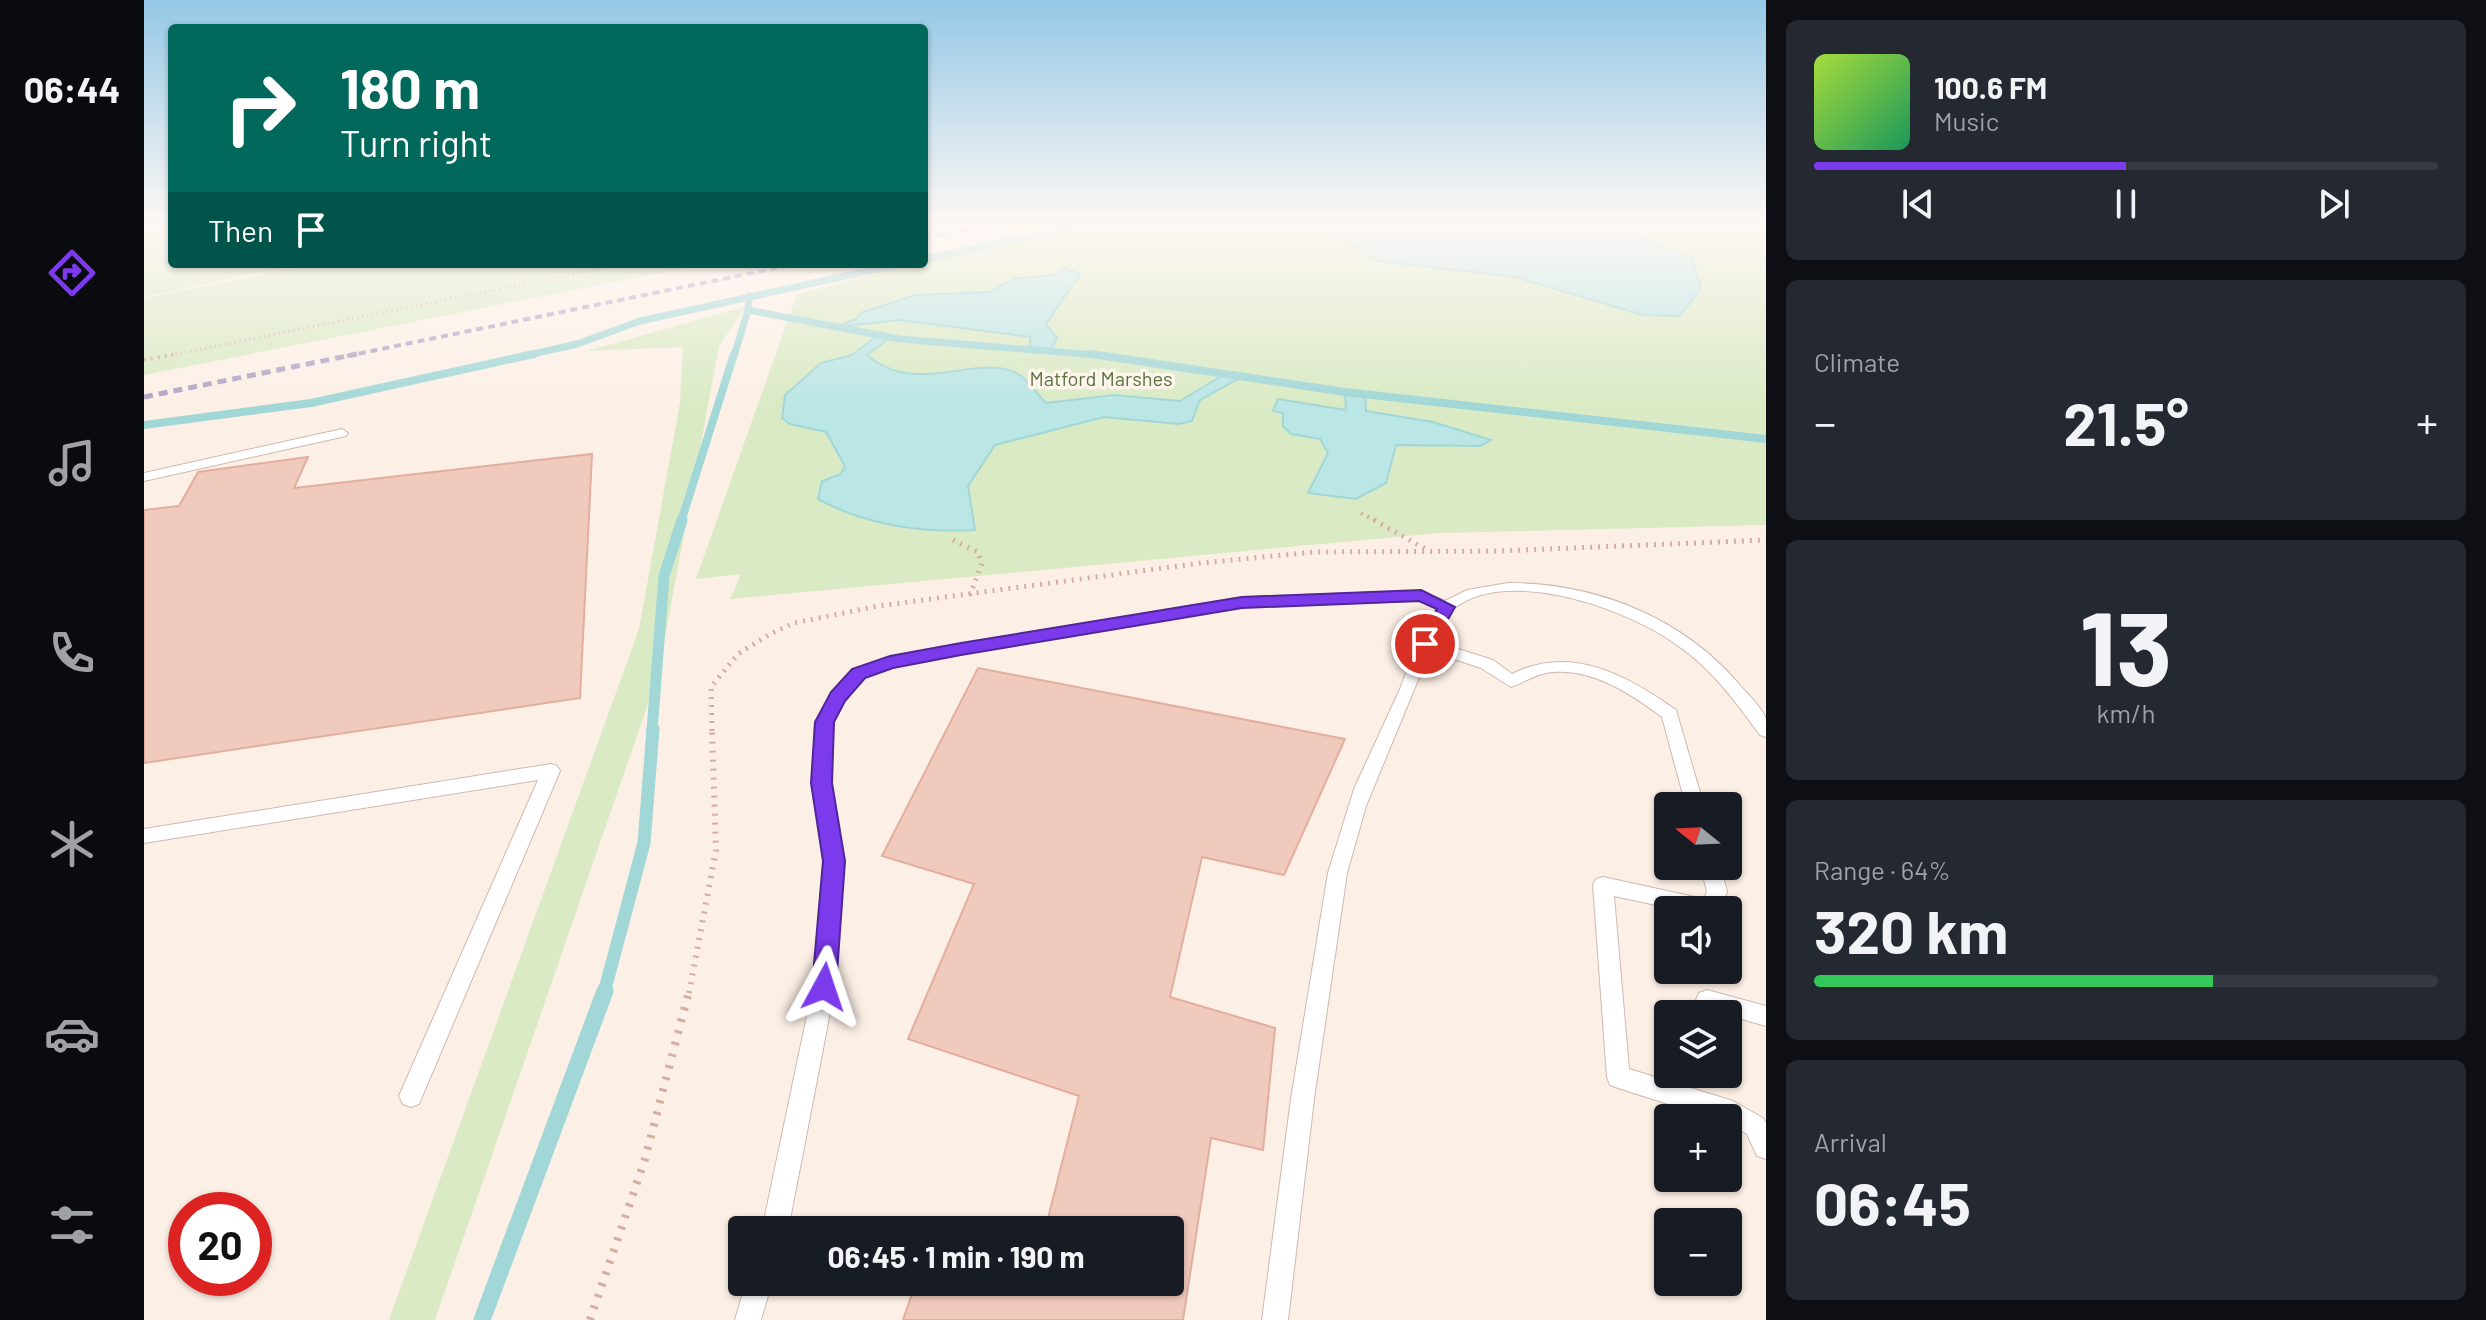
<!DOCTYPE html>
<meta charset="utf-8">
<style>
body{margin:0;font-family:Barlow,sans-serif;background:#242831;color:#f1f3f6;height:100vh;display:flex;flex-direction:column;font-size:30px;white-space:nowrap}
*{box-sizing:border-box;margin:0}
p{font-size:26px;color:#9ea1a6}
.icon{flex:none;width:44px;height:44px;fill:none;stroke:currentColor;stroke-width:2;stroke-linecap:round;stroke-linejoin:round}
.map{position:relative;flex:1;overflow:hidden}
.details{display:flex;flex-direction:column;gap:20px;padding:20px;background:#0d0f14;width:720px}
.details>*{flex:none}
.hud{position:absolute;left:24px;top:24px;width:760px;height:244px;border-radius:8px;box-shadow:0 2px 6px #0004;background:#00695c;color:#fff;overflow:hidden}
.needle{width:52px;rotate:288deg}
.fabs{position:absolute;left:1510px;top:792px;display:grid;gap:16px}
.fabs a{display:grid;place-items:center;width:88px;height:88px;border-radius:8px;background:#171b24;box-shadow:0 2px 6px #0004;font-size:40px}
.speed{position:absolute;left:24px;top:1192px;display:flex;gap:16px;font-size:40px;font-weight:700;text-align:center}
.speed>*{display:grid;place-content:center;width:104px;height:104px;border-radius:50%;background:#171b24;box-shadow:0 2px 6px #0004;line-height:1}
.speed .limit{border:12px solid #d22;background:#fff;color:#111}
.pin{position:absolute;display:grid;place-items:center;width:68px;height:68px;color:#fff;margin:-34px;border:4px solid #fff;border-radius:50%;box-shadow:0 2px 8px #0007}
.me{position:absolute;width:88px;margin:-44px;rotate:5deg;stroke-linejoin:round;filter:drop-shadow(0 0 6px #0008)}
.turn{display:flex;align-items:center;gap:28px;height:168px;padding:0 40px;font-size:36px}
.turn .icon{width:104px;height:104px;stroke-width:2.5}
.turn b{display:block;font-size:56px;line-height:68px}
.then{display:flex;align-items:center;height:76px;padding:0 40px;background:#0003;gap:16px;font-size:30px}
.big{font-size:60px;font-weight:700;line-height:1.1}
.details .widget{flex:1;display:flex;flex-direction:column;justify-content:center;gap:12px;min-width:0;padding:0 28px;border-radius:12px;background:#242831}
.details .dial{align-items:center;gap:0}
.dial b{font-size:104px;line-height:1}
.song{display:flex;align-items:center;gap:24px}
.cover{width:96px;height:96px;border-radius:12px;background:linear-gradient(135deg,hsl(80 70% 55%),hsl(150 70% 35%))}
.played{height:8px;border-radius:4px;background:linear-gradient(90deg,#7c3aed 50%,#363941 50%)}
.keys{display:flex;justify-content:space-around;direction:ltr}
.heat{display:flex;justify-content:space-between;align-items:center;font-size:44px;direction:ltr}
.charge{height:12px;border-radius:6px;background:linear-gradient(90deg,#34c759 64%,#363941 0)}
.trip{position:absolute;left:584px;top:1216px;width:456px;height:80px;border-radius:8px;background:#171b24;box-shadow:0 2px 6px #0004;font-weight:700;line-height:80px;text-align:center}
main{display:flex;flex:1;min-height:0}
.tab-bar{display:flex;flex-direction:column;width:144px;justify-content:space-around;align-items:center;background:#090b0e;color:#9ea1a6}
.tab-bar .icon{width:56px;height:56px}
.tab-bar .current{color:#7c3aed}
.tab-bar b{font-size:36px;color:#f1f3f6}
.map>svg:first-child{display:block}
.green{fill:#d9eac4}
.water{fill:#bae6e5;stroke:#a1d7d7;stroke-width:2}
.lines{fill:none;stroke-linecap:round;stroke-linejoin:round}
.stream-far4{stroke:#a1d7d7;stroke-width:7}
.stream-far3{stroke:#a1d7d7;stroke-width:8}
.stream-far2{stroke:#a1d7d7;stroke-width:11}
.stream-far1{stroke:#a1d7d7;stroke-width:13}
.stream{stroke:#a1d7d7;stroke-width:17}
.building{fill:#f1cabe;stroke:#e4ae9e;stroke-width:2}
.lane-casing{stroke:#d0b8af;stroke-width:2}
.path-far4{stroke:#d6ada1;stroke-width:3;stroke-dasharray:1 4;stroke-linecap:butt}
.path-far3{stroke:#d6ada1;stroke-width:4;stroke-dasharray:2 5;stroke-linecap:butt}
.path-far2{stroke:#d6ada1;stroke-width:5;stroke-dasharray:2 6;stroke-linecap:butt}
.path-far1{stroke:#d6ada1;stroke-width:6;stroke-dasharray:2 7;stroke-linecap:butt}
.path{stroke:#d6ada1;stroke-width:8;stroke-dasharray:3 9;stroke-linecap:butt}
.lane{fill:#fff;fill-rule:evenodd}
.rail-far1{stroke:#b1a4c6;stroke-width:4;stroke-dasharray:7 5;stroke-linecap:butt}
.rail{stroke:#b1a4c6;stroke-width:5;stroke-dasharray:9 6;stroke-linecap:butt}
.route{fill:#7c3aed;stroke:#51269a;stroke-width:2}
.labels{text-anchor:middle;stroke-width:7;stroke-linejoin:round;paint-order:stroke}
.far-park-label{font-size:20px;fill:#587540;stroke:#fff5ec}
</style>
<main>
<nav class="tab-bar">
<b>06:44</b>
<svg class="icon current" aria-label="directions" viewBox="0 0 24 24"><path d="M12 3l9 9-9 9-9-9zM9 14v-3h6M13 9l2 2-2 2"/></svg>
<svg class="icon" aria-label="music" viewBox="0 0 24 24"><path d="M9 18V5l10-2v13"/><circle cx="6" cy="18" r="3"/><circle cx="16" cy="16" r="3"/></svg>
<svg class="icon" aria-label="phone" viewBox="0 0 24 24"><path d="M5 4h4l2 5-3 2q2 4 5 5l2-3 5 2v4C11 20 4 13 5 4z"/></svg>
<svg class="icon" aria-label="climate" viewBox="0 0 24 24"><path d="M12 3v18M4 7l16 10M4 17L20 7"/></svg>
<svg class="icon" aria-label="car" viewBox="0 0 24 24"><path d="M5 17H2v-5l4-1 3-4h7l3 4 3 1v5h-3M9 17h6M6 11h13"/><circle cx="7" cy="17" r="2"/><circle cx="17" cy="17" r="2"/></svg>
<svg class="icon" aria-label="filters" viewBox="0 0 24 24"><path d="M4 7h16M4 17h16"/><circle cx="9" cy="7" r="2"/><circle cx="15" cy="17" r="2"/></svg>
</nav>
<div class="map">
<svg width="1622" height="1320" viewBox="0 0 1622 1320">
<rect width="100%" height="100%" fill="#fcf0e6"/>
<path class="green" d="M0,222h28v42h130l-158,33z
M937,222h685v303l-326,8 -710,66 11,-25 -45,5 101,-285z
M172,264h390l-562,111v-77z
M602,306l-27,40 -61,329 -223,645h-46l250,-691 41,-226 3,-56 -96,4z"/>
<path class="water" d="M1174,222h270l49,14 55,22 9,30 -21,28 -37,-1 -128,-38 -137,-16z
M920,268l16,6 -34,50 11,14 -6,11 -22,-2 2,-10 -132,-17 -62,7 19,-8 7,-7 53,-17 74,-3 24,-13 40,-4z
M734,335l12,3 -23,17c51,44 113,-5 153,20 9,7 18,20 26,28l68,-8 66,6 48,-29 19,2 -47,26 -8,21 -13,3 -75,-7 -109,28 -27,41 7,44c-54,3 -109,-5 -157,-31l4,-18 19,-7 4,-8 -19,-34 -36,-8 -8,-6 3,-23 36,-32 31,-8z
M1201,392l20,1 1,18 67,11 58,18 -11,6 -84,-1 -10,38 -30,16 -48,-6 20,-40 -8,-14 -29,-5 -8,-8v-13l-10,-2 5,-12 68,11z"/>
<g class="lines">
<path class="stream-far4" d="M780,259l176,-37
M605,296l-1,14 152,29 208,17
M380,356l53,-12 63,-23 260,-57
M590,356l14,-46"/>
<path class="stream-far3" d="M947,354l254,38 421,47
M0,425l167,-22 223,-49
M537,522l53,-168"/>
<path class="stream-far2" d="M508,731l12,-155 18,-56"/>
<path class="stream-far1" d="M460,993l40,-150 9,-114"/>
<path class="stream" d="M338,1320l123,-329"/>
</g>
<path class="building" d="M448,454l-12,244 -436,65v-253l35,-4 19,-34 110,-15 -14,31z
M834,668l367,71 -61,136 -82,-18 -32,140 105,31 -12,122 -52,-12 -28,182h-280l13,-38h254v-52h-125l34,-134 -171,-57 66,-155 -92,-28z"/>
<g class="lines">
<g class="lane-casing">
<path id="lane" d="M198,429l6,4 -2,3 -202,45v-8z
M1364,583c88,0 174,34 231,101 8,10 23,23 27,35 0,4 0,13 0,18l-6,-2c-24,-33 -49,-67 -83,-90 -47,-35 -159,-75 -215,-42 -15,8 -22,23 -29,38l60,19 19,14c58,-30 115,1 164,36l28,96h-18l-24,-89c-31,-23 -68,-48 -109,-45 -16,1 -28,10 -42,15l-30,-19 -51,-17 -64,155 -19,67 -33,226 -26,221h-26l29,-221 37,-226 26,-84 46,-100 20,-54 17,-27 -18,-7 -177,6 -281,47 -69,14 -27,9 -21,23 -11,22 -2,61 13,78 -9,126 -47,243h-26l51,-243 11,-126 -11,-78 2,-61 17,-29 21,-24 37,-11 71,-14 281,-47 179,-6 24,10 22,-11z
M407,764l6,2 3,5 -141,333 -8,3 -8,-3 -4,-8 139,-316 -394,63v-14z
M1556,866h20l7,25 -5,18 -43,1 -65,-14 15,173 104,32 30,17 3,5v36l-9,-3 -10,-22 -19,-11v-5h-16l-94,-30 -8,-3 -3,-8 -14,-192 3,-6 7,-2 101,22 3,-8z
M1563,990l59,16v20l-67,-19 -3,-7 3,-7z
M602,1282h26l-11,38h-26z"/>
</g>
<path class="path-far4" d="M0,250l28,-3
M22,356l459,-92"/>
<path class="path-far3" d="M0,360l32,-6
M1217,513l17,9"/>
<path class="path-far2" d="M1230,520l55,31
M809,540l25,12 4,11 -12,32
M568,731l-1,-44 27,-33 32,-20 24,-11 84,-17 323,-43 114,-11 185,-1 266,-11"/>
<path class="path-far1" d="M545,993l27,-143 -4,-121"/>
<path class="path" d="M446,1320l55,-161 44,-168"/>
<use href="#lane" class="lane"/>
<path class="rail-far1" d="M780,238l77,-16
M203,356l449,-92"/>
<path class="rail" d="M0,397l213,-43"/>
</g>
<linearGradient id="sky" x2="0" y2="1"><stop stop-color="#95c8e7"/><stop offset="0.55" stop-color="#fef8f4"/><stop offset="1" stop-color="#fef8f4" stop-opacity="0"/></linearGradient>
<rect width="1622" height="407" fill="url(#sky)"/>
<path class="route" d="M1277,590l34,17 -23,41 -7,2 -9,-6 21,-35 -18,-8 -177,7 -281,47 -68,13 -28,10 -20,23 -11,21 -2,61 13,78 -9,126 -4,8 -8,3 -9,-3 -3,-8 11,-126 -12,-78 4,-61 16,-30 21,-23 38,-13 71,-13 281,-46z"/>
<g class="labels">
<g class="far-park-label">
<text x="957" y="386">Matford Marshes</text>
</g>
</g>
</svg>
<div class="fabs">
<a><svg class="needle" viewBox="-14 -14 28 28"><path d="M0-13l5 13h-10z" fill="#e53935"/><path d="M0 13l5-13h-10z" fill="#9ea1a6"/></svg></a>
<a><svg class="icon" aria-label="sound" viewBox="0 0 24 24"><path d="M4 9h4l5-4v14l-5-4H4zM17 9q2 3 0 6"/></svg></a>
<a><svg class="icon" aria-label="layers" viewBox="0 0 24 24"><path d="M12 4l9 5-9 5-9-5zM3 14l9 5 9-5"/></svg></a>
<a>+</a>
<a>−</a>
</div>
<div class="speed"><div class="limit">20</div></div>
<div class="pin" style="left:1281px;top:644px;background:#d93025"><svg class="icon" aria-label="arrive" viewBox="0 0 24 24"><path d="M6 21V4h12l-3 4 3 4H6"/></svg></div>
<svg class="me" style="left:680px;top:987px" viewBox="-20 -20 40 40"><path d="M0-17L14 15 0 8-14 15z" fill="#7c3aed" stroke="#fff" stroke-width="4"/></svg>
<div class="trip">06:45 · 1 min · 190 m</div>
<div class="hud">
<div class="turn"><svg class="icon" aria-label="right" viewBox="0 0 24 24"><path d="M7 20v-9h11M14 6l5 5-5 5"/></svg><div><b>180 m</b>Turn right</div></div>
<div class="then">Then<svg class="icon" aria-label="arrive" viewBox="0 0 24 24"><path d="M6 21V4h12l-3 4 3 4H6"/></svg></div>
</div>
</div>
<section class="details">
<div class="widget">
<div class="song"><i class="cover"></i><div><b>100.6 FM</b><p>Music</p></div></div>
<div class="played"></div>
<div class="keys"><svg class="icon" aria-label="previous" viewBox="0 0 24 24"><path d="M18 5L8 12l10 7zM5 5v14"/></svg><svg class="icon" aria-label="pause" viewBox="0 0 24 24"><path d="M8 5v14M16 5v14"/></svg><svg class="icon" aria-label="next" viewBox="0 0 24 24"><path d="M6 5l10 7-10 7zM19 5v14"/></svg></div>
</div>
<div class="widget"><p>Climate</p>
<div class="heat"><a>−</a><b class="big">21.5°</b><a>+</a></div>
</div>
<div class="widget dial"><b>13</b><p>km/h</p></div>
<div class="widget"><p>Range · 64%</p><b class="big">320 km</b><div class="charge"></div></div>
<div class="widget"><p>Arrival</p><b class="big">06:45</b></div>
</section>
</main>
